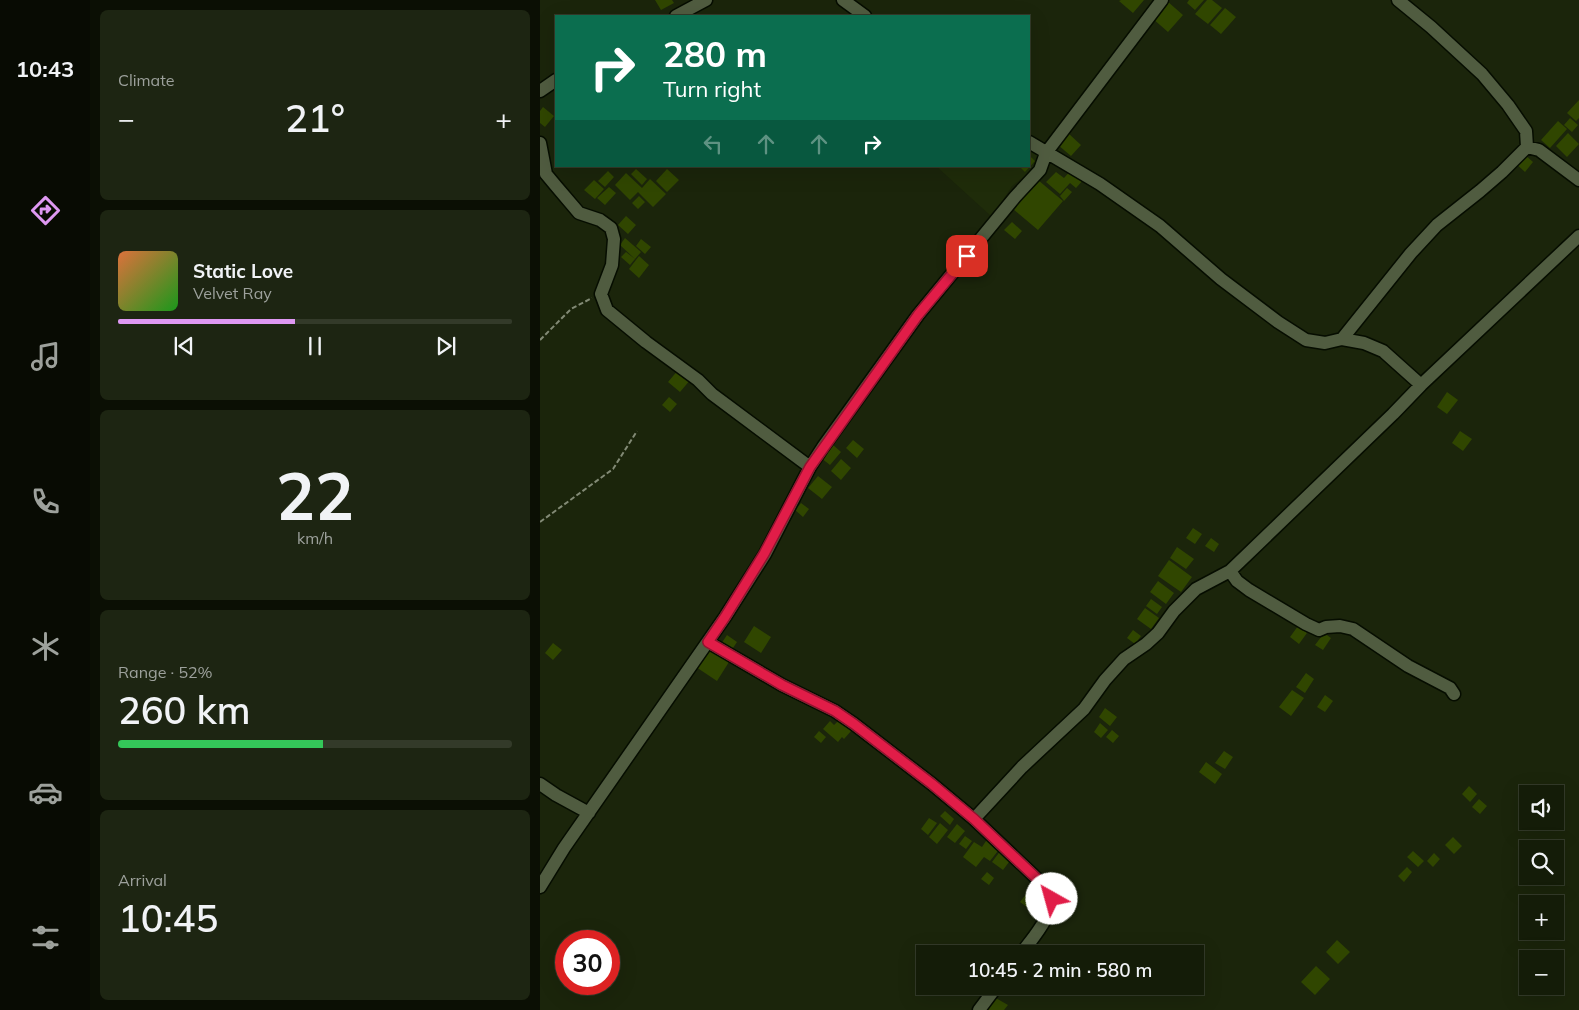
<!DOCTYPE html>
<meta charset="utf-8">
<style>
body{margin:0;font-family:Mulish,sans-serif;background:#1d2512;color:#f1f3f6;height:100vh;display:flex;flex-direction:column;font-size:19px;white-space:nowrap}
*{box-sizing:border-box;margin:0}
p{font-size:16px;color:#9da19c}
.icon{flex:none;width:28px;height:28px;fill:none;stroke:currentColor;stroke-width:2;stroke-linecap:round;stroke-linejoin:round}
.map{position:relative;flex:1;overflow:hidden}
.panel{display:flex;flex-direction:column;gap:10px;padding:10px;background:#0b0f04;width:450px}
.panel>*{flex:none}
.banner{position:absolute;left:15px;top:15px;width:475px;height:152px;border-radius:0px;box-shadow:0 5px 20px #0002,0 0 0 1px #333a29;background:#0b6e4f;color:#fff;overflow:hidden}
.controls{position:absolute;left:979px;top:785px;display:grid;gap:10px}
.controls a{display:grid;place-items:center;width:45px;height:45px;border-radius:0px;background:#141c08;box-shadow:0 5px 20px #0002,0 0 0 1px #333a29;font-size:25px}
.speed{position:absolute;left:15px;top:930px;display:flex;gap:10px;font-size:25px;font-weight:700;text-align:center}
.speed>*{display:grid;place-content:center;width:65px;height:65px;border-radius:50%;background:#141c08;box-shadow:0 5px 20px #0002,0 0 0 1px #333a29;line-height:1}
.speed .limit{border:8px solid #d22;background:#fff;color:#111}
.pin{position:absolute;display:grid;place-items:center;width:42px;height:42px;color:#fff;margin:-21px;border-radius:10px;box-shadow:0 2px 8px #0006}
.me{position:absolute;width:55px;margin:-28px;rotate:322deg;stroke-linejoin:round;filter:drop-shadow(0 0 4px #0008)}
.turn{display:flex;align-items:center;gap:18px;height:105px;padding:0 25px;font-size:22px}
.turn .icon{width:65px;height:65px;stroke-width:2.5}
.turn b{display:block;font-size:35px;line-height:42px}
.lanes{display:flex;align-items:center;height:48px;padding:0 25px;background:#0003;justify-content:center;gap:25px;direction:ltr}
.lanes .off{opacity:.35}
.big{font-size:38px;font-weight:600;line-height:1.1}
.panel .tile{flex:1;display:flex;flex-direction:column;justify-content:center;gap:8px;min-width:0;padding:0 18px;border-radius:8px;background:#1d2512}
.panel .dial{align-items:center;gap:0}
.dial b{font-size:65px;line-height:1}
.song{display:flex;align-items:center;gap:15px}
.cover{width:60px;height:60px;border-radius:8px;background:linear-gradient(135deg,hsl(20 70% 55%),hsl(120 70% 35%))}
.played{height:5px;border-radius:2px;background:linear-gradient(90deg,#de98f2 45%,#333a29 45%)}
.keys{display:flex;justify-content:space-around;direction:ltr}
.heat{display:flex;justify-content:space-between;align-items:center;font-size:28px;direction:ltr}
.charge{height:8px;border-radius:4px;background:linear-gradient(90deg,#34c759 52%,#333a29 0)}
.trip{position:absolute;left:376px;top:945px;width:288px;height:50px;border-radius:0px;background:#141c08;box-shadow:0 5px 20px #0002,0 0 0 1px #333a29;font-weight:600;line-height:50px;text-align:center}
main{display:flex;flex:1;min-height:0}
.tab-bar{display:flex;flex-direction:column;width:90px;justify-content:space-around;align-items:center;background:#080b03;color:#9da19c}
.tab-bar .icon{width:35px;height:35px}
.tab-bar .selected{color:#de98f2}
.tab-bar b{font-size:22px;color:#f1f3f6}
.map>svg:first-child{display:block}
.built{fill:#1f2c0a}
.building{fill:#304600}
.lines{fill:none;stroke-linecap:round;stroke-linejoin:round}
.minor-casing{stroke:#060d00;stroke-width:15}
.path{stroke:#828a75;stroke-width:2;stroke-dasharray:5 2.5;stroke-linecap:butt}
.minor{stroke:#505c40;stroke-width:12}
.route-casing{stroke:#92132f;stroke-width:12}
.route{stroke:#e11d48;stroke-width:9}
</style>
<main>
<nav class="tab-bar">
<b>10:43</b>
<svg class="icon selected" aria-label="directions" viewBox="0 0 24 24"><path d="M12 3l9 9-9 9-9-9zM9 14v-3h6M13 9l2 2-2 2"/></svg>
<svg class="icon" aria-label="music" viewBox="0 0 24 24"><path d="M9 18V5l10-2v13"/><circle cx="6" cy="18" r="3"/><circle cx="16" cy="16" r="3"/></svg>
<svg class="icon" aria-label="phone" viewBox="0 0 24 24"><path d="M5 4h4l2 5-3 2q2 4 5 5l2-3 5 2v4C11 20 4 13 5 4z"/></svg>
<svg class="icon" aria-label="climate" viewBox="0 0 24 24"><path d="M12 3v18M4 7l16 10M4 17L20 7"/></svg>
<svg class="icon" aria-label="car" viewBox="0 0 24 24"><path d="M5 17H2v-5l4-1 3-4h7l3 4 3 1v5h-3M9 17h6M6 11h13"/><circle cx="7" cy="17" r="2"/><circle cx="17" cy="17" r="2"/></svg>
<svg class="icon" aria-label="filters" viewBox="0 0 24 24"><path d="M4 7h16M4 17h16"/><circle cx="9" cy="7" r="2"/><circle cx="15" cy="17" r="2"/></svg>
</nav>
<section class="panel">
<div class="tile"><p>Climate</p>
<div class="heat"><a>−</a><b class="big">21°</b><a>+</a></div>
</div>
<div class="tile">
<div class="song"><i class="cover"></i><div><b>Static Love</b><p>Velvet Ray</p></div></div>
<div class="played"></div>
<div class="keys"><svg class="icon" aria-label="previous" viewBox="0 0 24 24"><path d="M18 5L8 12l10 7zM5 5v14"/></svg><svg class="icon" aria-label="pause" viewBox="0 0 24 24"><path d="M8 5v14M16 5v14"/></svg><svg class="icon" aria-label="next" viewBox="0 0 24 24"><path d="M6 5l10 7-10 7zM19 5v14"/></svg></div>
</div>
<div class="tile dial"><b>22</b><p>km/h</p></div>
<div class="tile"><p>Range · 52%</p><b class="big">260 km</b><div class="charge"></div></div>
<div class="tile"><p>Arrival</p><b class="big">10:45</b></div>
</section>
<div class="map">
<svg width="1039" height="1010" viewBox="0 0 1039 1010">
<rect width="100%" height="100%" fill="#1b250b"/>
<path class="built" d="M489,148l12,9 -15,18 -14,11 -20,31 -56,-51h93z"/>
<path class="building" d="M115,0h17l2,3 -13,7z
M581,0h23l-11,13 -14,-12z
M649,0h15l-9,10 -8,-7z
M667,0h5l10,8 -14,16 -13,-10z
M627,1l16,14 -15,17 -16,-14z
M685,8l11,9 -15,17 -11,-9z
M1039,100v18l-3,3 -9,-8z
M3,107l11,9 -9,11 -5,-4v-12z
M1030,118l8,7 -6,7 -8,-7z
M1018,121l9,8 -17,19 -9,-8z
M528,133l13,12 -10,11 -13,-11z
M1028,133l11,11 -12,13 -11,-11z
M983,153l10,9 -8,10 -11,-10z
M489,155l6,6 -10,11 -6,-6h10z
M96,169l11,10 -5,6 -11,-11z
M127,169l12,11 -12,12 -11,-11z
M532,169l12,10 -8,9 -6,-5 -10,11 -14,-12 10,-10 8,6z
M68,171l6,6 -9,10 -7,-6z
M86,173l16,15 8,-9 16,15 -13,13 -15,-15 -8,8 -15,-15z
M54,180l10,9 -9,10 -11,-9z
M498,180l25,21 -25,29 -25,-21z
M69,187l7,6 -11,12 -8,-7z
M527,188l5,4 -8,9 -4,-5z
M99,196l6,6 -7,7 -6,-6z
M86,216l10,9 -8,9 -10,-9z
M472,222l10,9 -7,8 -11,-9z
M85,238l16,14 -6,7 -15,-14z
M101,239l10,8 -6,7 -9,-8z
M86,252l9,7 -5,6 -9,-8z
M99,256l10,9 -10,13 -10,-9z
M139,369l12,10 -11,13 -12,-10z
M907,392l11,8 -11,14 -10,-7z
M129,397l8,7 -7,8 -8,-7z
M920,431l12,8 -9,12 -11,-8z
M313,440l11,9 -7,9 -11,-10z
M292,444l9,8 -11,13 -9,-7z
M301,459l10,9 -10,12 -10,-9z
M278,476l14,11 -10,12 -14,-11z
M261,503l8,6 -6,8 -8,-7z
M653,528l9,6 -7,10 -9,-6z
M671,538l8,6 -5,8 -9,-6z
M637,547l17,12 -8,10 -16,-11z
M629,560l23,17 -11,15 -23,-16z
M618,581l16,12 -8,11 -16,-12z
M611,599l11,8 -5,7 -11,-8z
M605,608l14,10 -8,11 -14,-10z
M214,626l17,11 -10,16 -17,-11z
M758,626l9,7 -8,11 -9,-7z
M593,630l8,6 -6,8 -8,-6z
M784,633l7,5 -8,12 -8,-5z
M187,635l10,7 -8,12 -10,-7z
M13,643l9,7 -9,10 -8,-7z
M168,648l21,14 -12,19 -21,-14z
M766,673l8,6 -9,14 -9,-6z
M752,690l12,8 -13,18 -12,-9z
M785,695l8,6 -8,11 -8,-5z
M565,708l12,9 -7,9 -11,-9z
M300,719l12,11 -8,9 -2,-2 -4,5 -15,-13 7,-8 4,4z
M560,723l8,7 -7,8 -7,-6z
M572,730l7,6 -6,7 -7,-6z
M279,731l7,6 -5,6 -7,-6z
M684,751l9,6 -8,12 -10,-6z
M666,762l16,12 -7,10 -16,-12z
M929,786l8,8 -7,8 -8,-8z
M939,799l8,7 -7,8 -8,-7z
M405,811l9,8 -4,6 -10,-9z
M389,818l8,5 -9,12 -7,-6z
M400,823l8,7 -11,14 -8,-7z
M417,824l8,7 -10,12 -8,-6z
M425,836l7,5 -6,8 -7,-5z
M913,837l9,9 -8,8 -9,-9z
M448,838l13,9 -11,14 -6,-4 -8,10 -13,-10 11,-15 8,5z
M461,850l11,8 -9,12 -11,-8z
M873,851l11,10 -6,6 -11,-10z
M894,853l6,6 -7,8 -6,-6z
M867,867l5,5 -8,10 -6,-6z
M447,872l7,6 -5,7 -8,-6z
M490,889l15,11 -10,13 -15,-11z
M797,940l13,12 -12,12 -12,-12z
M776,966l14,13 -15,16 -14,-13z
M454,997l14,8 -4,5h-18z"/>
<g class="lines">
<g class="minor-casing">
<path id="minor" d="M303,0l22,16
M136,16l30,-16
M0,91l16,-11
M489,142l71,42 60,42 61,53 57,43 28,18 19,3 17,-4 22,4 19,8 38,34
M0,143l6,31 10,12 23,27 21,7 11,8 3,11 -2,26 -11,29 6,16 39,32 52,38 14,14 98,73
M987,147l12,3 40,30
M802,339l69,-86 26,-28 43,-34 22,-19 25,-25 -1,-16 -18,-26 -26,-31 -51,-47 -33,-27
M690,571l7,10 12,9 57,34 13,6 7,-3 14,-1 13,3 55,37 42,22 4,6
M168,642l74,43 53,26 19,13 78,60 42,35 76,72c6,23 -17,46 -29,63
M0,784l16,11 33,18
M434,819l48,-52 62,-58 21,-29 19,-21 22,-15 12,-11 16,-22 22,-22 34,-18 163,-157 28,-29 158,-149
M0,887l24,-39 161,-231 40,-63 45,-87 13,-20 95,-132 97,-118 25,-27 6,-17 116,-153
M439,1010l18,-24"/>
</g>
<path class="path" d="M0,340l31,-31 21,-11
M0,522l73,-53 24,-38"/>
<use href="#minor" class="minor"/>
</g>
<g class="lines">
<g class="route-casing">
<path id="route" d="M427,256l-49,59 -108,152 -46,87 -39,63 -17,25 74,43 53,26 19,13 78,60 42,35 76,72 2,8"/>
</g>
<use href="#route" class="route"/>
</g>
</svg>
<div class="controls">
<a><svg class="icon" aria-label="sound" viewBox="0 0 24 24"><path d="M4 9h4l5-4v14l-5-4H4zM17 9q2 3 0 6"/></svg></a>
<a><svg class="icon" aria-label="search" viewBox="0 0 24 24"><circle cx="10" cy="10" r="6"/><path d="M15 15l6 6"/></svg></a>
<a>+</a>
<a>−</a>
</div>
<div class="speed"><div class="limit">30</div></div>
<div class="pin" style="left:427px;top:256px;background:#d93025"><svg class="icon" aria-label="arrive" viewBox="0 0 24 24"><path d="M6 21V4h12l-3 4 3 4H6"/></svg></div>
<svg class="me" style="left:512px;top:899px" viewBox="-20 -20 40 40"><circle r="19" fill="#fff"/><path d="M0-13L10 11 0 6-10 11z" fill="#e11d48"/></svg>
<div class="trip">10:45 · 2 min · 580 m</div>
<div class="banner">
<div class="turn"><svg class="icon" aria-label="right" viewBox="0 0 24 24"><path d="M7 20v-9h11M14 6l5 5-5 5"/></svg><div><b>280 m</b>Turn right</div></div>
<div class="lanes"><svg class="icon off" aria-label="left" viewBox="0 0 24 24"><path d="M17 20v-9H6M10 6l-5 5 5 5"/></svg><svg class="icon off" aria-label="ahead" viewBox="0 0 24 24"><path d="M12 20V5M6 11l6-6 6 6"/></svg><svg class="icon off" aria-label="ahead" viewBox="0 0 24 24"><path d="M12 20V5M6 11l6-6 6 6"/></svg><svg class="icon" aria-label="right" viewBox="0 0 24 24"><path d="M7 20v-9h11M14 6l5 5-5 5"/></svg></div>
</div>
</div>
</main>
